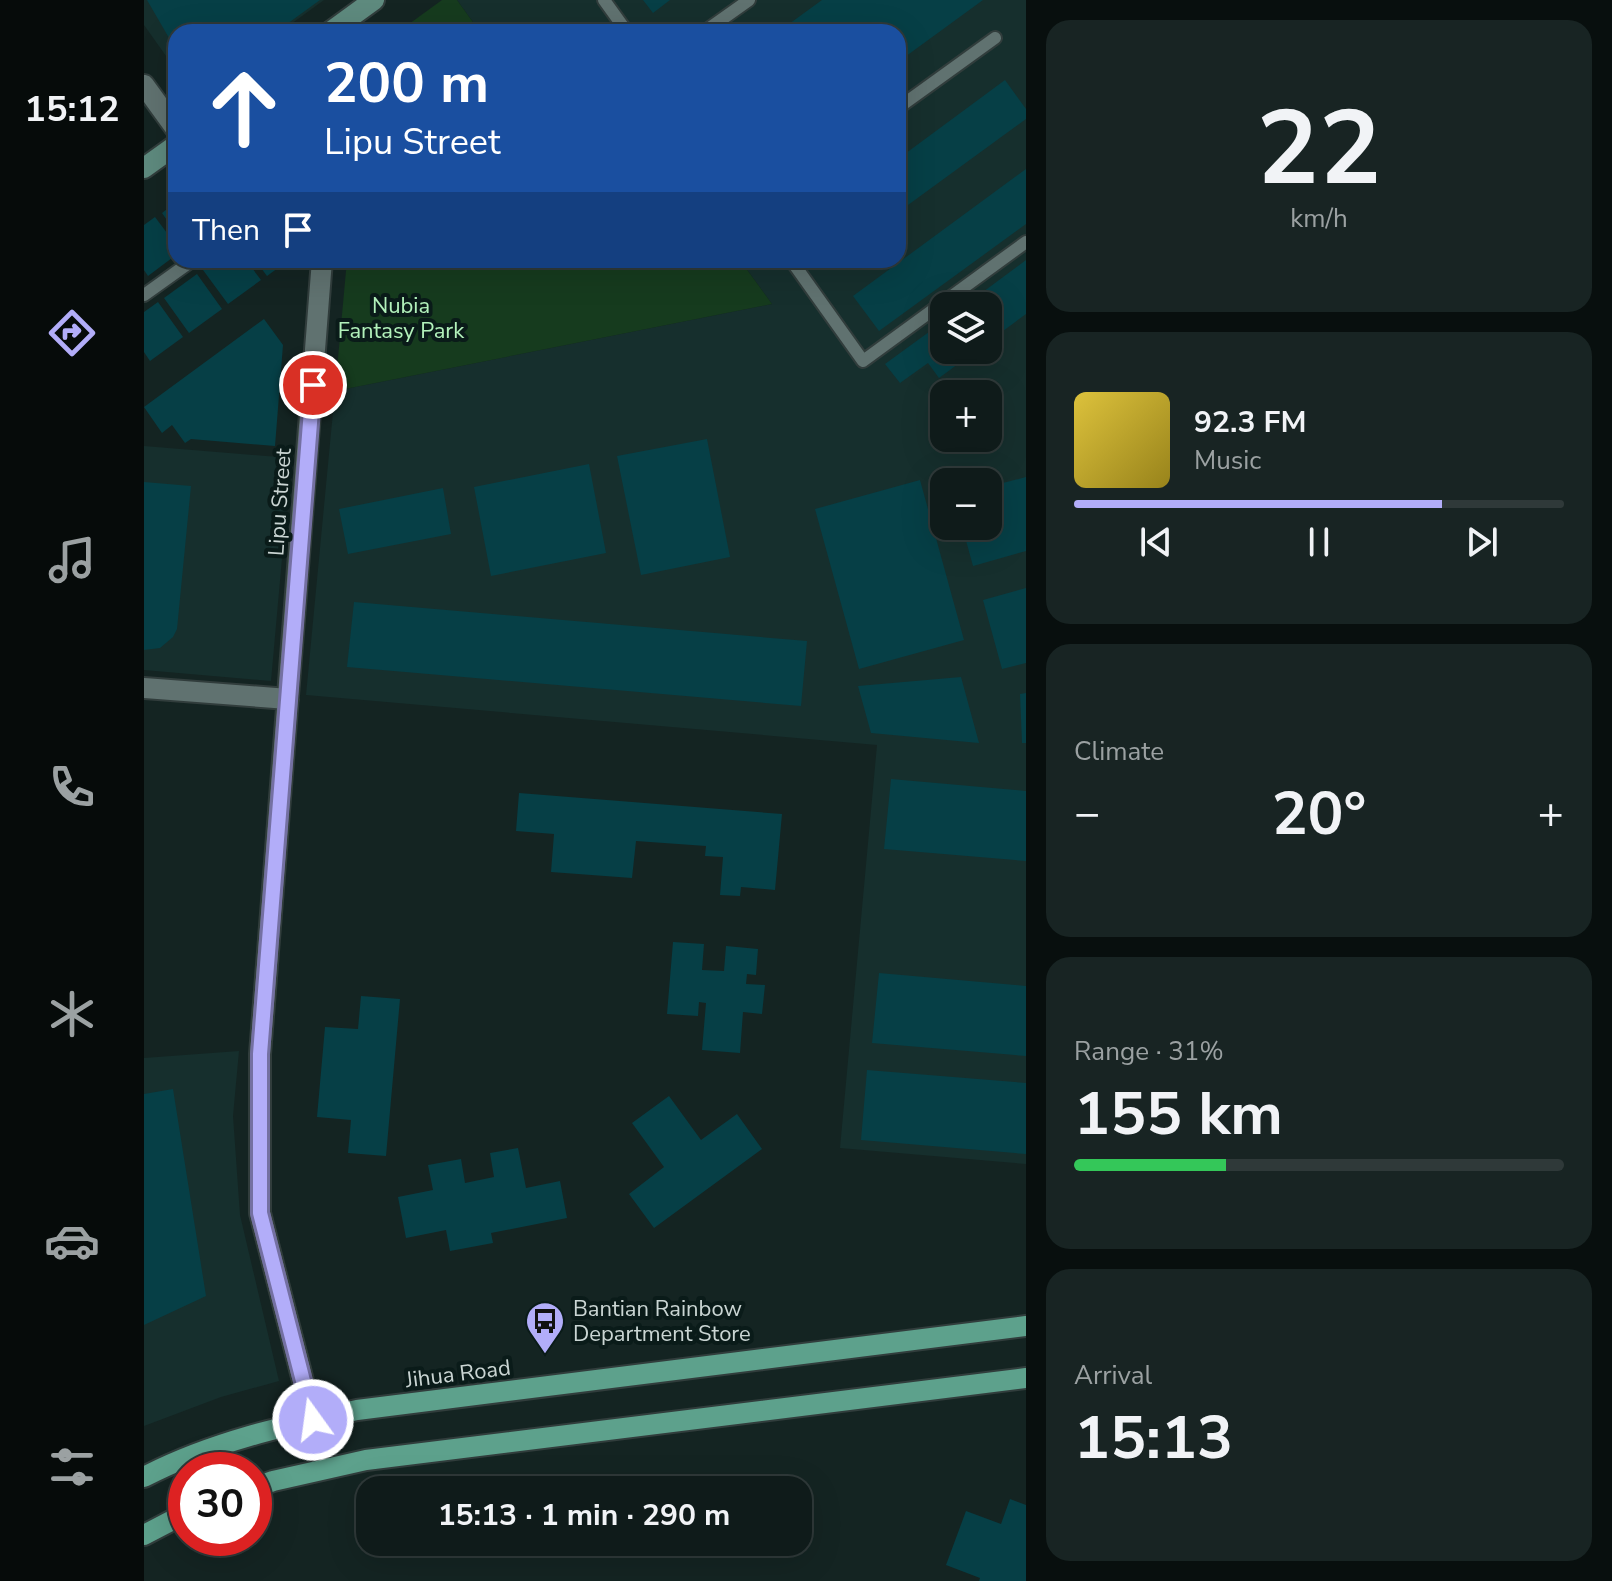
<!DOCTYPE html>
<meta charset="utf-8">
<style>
body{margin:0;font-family:"Nunito Sans",sans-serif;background:#182423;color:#f1f3f6;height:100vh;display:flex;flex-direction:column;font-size:30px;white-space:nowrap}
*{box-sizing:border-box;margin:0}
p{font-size:26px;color:#9ba1a2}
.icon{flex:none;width:44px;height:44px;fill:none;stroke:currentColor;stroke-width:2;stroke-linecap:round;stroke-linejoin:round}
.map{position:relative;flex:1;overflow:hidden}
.drawer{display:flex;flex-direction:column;gap:20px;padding:20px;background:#080f0e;width:586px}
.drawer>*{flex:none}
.banner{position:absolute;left:24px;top:24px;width:738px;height:244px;border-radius:24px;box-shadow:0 8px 32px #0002,0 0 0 2px #2f3939;background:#1a4fa0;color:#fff;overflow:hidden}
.controls{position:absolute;left:786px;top:292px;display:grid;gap:16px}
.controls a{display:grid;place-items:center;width:72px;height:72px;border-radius:16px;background:#0f1b1a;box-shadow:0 8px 32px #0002,0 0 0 2px #2f3939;font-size:40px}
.speed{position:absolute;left:24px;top:1452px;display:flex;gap:16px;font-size:40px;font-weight:700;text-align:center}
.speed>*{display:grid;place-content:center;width:104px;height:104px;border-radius:50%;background:#0f1b1a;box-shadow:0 8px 32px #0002,0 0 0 2px #2f3939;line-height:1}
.speed .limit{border:12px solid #d22;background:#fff;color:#111}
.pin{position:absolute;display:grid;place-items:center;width:68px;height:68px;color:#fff;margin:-34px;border:4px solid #fff;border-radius:50%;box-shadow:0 2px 8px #0007}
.me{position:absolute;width:88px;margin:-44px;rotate:346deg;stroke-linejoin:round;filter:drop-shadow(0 0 6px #0008)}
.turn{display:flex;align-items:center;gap:28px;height:168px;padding:0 24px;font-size:36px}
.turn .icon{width:104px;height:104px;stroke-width:2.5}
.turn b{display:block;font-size:56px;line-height:68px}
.then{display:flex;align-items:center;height:76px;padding:0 24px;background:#0003;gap:16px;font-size:30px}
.big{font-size:60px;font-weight:700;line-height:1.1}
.drawer .widget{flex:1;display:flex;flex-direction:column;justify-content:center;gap:12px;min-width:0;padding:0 28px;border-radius:24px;background:#182423}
.drawer .dial{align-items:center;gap:0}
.dial b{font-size:104px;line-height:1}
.song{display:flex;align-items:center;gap:24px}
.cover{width:96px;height:96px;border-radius:12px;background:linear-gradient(135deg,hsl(50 70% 55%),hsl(50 70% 35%))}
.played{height:8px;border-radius:4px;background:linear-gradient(90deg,#b2adf9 75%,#2f3939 75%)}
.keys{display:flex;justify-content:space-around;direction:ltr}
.heat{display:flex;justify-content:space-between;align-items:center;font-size:44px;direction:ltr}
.charge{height:12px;border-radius:6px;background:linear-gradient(90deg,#34c759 31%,#2f3939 0)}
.trip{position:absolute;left:212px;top:1476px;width:456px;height:80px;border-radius:24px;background:#0f1b1a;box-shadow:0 8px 32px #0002,0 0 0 2px #2f3939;font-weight:700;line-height:80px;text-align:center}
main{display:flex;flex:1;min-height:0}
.tabs{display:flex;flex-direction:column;width:144px;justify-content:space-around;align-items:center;background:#060b0a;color:#9ba1a2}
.tabs .icon{width:56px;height:56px}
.tabs .active{color:#b2adf9}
.tabs b{font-size:36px;color:#f1f3f6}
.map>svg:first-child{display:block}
.built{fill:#162f2d;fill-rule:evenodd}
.green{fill:#163b1e}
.building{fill:#063f46}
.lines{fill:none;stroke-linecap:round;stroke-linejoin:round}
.lane-casing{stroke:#313d3c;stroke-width:16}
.street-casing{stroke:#313d3c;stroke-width:24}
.secondary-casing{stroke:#313d3c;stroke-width:24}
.primary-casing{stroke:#313d3c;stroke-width:24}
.lane{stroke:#607270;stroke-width:12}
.street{stroke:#607270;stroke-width:20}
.secondary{stroke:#5e8a7e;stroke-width:20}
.primary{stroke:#5da18c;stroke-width:20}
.route-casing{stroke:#7470a2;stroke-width:20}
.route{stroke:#b2adf9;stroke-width:14}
.labels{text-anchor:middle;stroke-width:8;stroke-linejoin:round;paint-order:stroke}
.park-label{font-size:22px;fill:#b2f1bb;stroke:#0a1b19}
.street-label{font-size:22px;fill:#cad5d3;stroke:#0a1b19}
.poi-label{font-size:22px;fill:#cad5d3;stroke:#0a1b19;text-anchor:start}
</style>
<main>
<nav class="tabs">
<b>15:12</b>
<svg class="icon active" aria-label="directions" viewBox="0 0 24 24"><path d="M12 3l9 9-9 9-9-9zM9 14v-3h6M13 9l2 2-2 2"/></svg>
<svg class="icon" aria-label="music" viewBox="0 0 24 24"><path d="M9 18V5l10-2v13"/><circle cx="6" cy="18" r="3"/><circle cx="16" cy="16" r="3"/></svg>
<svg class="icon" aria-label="phone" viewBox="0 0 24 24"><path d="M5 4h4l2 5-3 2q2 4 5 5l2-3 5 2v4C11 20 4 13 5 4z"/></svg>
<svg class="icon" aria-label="climate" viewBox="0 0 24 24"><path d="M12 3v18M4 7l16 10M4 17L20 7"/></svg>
<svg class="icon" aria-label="car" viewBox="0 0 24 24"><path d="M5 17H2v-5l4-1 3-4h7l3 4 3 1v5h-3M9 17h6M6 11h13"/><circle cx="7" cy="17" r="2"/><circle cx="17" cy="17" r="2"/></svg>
<svg class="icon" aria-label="filters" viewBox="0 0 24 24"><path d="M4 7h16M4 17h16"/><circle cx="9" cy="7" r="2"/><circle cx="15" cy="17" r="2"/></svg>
</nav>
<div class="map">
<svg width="882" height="1581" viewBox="0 0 882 1581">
<rect width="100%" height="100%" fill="#142422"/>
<path class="built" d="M0,0h180l-44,32h-104v38l-32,-45z
M313,0h569v1164l-186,-16 37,-403 -571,-50 29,-304 437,-87 -32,-44h158v-228h-418zM800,306h44v44h-44zM800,394h44v44h-44zM800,482h44v44h-44z
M0,446l147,12 -20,223 -127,-11z
M95,1051l-6,65 7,99 39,166 -58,16 -77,29v-368z"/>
<path class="green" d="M298,0h15l23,32h-82z
M203,260h393l32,44 -437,87z"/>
<path class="building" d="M3,0h173l-44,32h-100v18z
M499,0h27l-17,13z
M678,0h161l-85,62v-30h-120z
M861,80l21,29v10l-118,86 -10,-14v-32z
M882,169v55l-147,107 -26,-35z
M32,202v31l-14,-20z
M11,217l21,28v10l-28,21 -4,-6v-45z
M72,260h30l15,20 -33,24 -25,-34z
M111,260h34l-22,16z
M882,260v54l-38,28v-36h-24z
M53,274l25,35 -33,24 -25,-35z
M14,302l25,35 -33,24 -6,-9v-40z
M120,319l19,26 -8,101 -84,-7 -6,4 -13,-18 -10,8 -18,-26z
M800,321v29h33l-38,28 -11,-15 -28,20 -15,-19z
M563,439l23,118 -89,18 -24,-119z
M445,464l17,89 -115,23 -17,-89z
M882,477v74l-53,15 -11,-40h26v-39z
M776,480l44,160 -105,29 -44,-160z
M0,482l47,4 -14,143 -4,8 -13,11 -16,2z
M299,488l8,46 -103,20 -9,-45z
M882,588v75l-24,6 -19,-69z
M210,602l453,39 -6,65 -454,-39z
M817,677l18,66 -108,-10 -13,-47z
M882,693v50h-4l-2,-49z
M747,779l135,12v70l-142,-12z
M375,793l263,21 -7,76 -34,-3 -1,9 -20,-1 3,-38 -18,-1 1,-10 -70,-5 -4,37 -81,-6 3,-38 -38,-3z
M529,942l31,2 -2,26 22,1 2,-25 32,3 -2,26 -9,-1 -1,10 19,1 -3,29 -19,-2 -3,41 -38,-3 4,-47 -7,-1 -1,14 -31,-2z
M735,973l147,13v70l-154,-13z
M217,996l39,3 -14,157 -38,-3 3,-33 -34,-3 8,-90 33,2z
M723,1070l159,13v71l-165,-14z
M29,1089l33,207 -62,29v-231z
M525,1096l32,44 36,-26 25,35 -108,79 -25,-34 35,-27 -32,-44z
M374,1148l8,40 34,-7 7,37 -76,15 2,10 -43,8 -4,-21 -40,8 -8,-41 35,-7 -5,-25 33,-6 4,24 29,-6 -4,-24z
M866,1499l16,6v76h-47l1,-3 -34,-13 20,-54 35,13z"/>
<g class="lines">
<g class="lane-casing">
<path id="lane" d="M460,0l23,32
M560,32l45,-32
M754,108l97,-70
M647,260l72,101 163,-119
M0,295l49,-35"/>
</g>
<g class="street-casing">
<path id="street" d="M0,85l32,44
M0,688l144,11
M169,1420l-53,-207v-159l62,-794"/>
</g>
<g class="secondary-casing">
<path id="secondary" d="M186,32l44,-32
M0,168l32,-23"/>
</g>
<g class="primary-casing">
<path id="primary" d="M0,1477c67,-35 140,-51 213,-67l669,-84
M110,1488l19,-7 93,-21 660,-82
M0,1535l42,-22"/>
</g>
<use href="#lane" class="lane"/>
<use href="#street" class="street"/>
<use href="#secondary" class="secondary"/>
<use href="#primary" class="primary"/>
</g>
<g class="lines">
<g class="route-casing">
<path id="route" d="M169,385l-53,669v159l53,207"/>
</g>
<use href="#route" class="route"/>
</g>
<defs>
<g id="bus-pin" transform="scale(2)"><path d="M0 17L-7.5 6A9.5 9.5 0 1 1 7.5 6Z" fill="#b2adf9" stroke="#0a1b19"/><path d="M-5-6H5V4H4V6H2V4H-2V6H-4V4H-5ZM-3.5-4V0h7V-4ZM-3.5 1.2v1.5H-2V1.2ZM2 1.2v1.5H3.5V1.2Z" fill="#111"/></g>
</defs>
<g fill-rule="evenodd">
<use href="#bus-pin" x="401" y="1321"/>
</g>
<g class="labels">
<g class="park-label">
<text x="257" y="313">Nubia<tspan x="257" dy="25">Fantasy Park</tspan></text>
</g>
<g class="street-label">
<text transform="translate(135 502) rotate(-86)" y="8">Lipu Street</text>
<text transform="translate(314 1373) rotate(-7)" y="8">Jihua Road</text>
</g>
<g class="poi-label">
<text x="429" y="1316">Bantian Rainbow<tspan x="429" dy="25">Department Store</tspan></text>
</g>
</g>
</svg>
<div class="controls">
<a><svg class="icon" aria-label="layers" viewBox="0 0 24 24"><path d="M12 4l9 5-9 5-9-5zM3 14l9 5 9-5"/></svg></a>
<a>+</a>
<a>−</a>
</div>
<div class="speed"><div class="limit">30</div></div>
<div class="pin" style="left:169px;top:385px;background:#d93025"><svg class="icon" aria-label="arrive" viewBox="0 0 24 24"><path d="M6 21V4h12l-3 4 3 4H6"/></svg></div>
<svg class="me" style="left:169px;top:1420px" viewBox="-20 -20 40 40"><circle r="17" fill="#b2adf9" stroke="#fff" stroke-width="3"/><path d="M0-11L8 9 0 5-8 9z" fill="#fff"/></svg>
<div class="trip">15:13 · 1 min · 290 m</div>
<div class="banner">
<div class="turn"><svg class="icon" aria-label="ahead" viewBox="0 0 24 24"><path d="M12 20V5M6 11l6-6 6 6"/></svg><div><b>200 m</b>Lipu Street</div></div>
<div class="then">Then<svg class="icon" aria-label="arrive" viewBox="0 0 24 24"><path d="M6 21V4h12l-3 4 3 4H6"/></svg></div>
</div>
</div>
<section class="drawer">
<div class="widget dial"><b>22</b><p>km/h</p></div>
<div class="widget">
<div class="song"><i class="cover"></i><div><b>92.3 FM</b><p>Music</p></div></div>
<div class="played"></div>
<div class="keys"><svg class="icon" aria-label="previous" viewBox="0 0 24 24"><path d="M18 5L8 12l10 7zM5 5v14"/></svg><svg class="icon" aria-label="pause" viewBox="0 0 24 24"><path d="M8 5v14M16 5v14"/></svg><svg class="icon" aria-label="next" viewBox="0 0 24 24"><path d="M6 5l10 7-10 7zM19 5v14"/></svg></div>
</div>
<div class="widget"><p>Climate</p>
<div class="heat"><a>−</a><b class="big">20°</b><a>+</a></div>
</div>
<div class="widget"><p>Range · 31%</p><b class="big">155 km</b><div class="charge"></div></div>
<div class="widget"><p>Arrival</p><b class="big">15:13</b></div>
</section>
</main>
